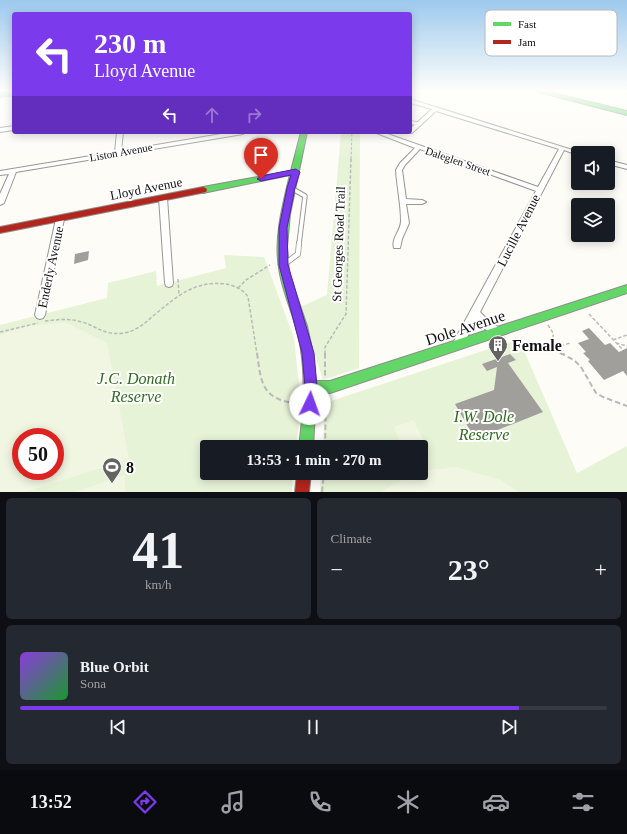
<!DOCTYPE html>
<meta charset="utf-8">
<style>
body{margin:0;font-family:"Times New Roman",serif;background:#242831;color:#f1f3f6;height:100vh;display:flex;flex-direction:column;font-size:15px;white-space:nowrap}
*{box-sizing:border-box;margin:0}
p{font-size:13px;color:#9ea1a6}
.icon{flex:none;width:22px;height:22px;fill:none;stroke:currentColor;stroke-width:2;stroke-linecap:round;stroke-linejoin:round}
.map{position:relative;height:492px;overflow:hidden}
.drawer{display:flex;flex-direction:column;gap:6px;padding:6px;background:#0d0f14;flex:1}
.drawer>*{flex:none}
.guide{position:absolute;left:12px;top:12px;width:400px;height:122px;border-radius:4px;box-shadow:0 2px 10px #0003;background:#7c3aed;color:#fff;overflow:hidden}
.tools{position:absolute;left:571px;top:146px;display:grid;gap:8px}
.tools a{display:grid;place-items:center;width:44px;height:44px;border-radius:4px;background:#171b24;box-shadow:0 2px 10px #0003;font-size:20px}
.speed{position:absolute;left:12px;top:428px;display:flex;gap:8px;font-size:20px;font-weight:700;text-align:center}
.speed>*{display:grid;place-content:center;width:52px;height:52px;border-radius:50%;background:#171b24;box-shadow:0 2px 10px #0003;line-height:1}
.speed .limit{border:6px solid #d22;background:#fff;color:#111}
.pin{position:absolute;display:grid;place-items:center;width:34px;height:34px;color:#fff;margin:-41px -17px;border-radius:50% 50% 50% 0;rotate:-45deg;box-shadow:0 0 4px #0007}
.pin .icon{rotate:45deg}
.me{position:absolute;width:44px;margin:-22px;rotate:3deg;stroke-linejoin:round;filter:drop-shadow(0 0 3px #0008)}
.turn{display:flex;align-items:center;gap:14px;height:84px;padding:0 16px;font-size:18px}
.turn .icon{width:52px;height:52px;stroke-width:2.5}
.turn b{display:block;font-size:28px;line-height:34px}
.lanes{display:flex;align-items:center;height:38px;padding:0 16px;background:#0003;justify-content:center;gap:20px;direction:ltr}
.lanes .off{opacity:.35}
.big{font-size:30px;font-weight:600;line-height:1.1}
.drawer .widget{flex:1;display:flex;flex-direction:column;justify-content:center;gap:6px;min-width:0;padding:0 14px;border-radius:6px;background:#242831}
.drawer .dial{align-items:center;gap:0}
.dial b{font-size:52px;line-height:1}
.song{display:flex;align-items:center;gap:12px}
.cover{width:48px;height:48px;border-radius:6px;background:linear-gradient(135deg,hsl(270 70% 55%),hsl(130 70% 35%))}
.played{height:4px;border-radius:2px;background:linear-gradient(90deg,#7c3aed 85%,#363941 85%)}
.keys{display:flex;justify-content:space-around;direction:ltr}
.heat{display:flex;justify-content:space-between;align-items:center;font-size:22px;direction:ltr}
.drawer .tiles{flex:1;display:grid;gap:6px;grid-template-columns:1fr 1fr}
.widget:last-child{grid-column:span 2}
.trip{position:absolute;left:200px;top:440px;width:228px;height:40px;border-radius:4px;background:#171b24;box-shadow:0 2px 10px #0003;font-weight:600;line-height:40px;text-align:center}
.menu{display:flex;height:64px;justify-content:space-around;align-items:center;background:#090b0e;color:#9ea1a6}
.menu .icon{width:28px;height:28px}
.menu .selected{color:#7c3aed}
.menu b{font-size:18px;color:#f1f3f6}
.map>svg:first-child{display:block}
.green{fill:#e7f3d7;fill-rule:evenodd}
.pitch{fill:#f0f6e1;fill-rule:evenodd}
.building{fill:#a19f9c}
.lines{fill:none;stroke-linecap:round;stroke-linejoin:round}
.lane-far2-casing{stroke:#979795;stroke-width:4.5}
.lane-far1-casing{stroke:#979795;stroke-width:5.5}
.lane-casing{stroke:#979795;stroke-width:6}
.street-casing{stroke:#979795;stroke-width:2}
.fast-casing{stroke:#8e8d8b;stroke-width:2}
.jam-casing{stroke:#8e8d8b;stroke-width:2}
.path-far2{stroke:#b9b9b8;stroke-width:1;stroke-dasharray:3 1.5;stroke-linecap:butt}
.path-far1{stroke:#b9b9b8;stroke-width:1.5;stroke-dasharray:3.5 2;stroke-linecap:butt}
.path{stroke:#b9b9b8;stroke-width:2;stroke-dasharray:5.5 3;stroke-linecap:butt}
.lane-far2{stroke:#fffffe;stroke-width:3}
.lane-far1{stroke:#fffffe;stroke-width:3.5}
.lane{stroke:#fffffe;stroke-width:4.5}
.street{fill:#fffffe;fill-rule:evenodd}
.fast{fill:#63d668;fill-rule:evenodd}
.jam{fill:#b3261e;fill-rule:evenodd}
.route{fill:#7c3aed;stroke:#51269a}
.labels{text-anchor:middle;stroke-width:4;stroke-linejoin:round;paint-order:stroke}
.far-street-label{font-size:11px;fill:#111;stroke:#fff}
.street-label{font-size:13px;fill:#111;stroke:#fff}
.near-street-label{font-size:16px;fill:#111;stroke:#fff}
.near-poi-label{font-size:16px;font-weight:bold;fill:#111;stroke:#fff;text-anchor:start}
.near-park-label{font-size:16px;font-style:italic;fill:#2f6b1f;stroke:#fff}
.key{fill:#fff;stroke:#b8b8b8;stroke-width:1}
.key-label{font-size:11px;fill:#111}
</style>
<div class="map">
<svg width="627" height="492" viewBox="0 0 627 492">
<rect width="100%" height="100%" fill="#fdfcf7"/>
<path class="green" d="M341,132h19l-1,236 -36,12 -23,-73 27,-12z
M224,255l40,2 30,81 7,67 -5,42h-89v26h86l-1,19h-292v-167l107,-27 1,-15 48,-12 1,15 69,-18zM21,437h34v34h-34z
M519,339l58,134 50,-27v46h-307l1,-19h100v-26h-98l2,-44z"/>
<path class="pitch" d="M65,322l42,21 22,116 -103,33h-26v-157l29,-9zM21,437h34v34h-34z
M414,420l13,29 -6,2v-4h-19l-8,-20z
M456,467l45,13 18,12h-138l33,-19h7v-2z
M125,475v17h-50z"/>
<path class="building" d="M89,251l-1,9 -14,4 1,-10z
M589,328l16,17 5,-2 9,9 8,-4v28l-4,-5 -19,9 -16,-19 2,-1 -7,-7 3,-1 -8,-9 11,-4 -7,-8z
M510,354l6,6 -8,3 35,49 -68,27 -20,-35 39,-14 3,-23 -10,4 -5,-7z"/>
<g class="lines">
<g class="lane-far2-casing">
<path id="lane-far2" d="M410,122l8,2"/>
</g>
<g class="lane-far1-casing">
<path id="lane-far1" d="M291,188l14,8 -6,48"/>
</g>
<g class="lane-casing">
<path id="lane" d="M286,263l12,-9 1,-11"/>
</g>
<g class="street-casing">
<path id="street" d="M410,99l172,54h-4v2l-14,-5 -84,162 9,9 12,8 2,3 -2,3 -3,2c-9,-4 -16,-10 -22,-17l-14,27 -4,2 -4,-2 -1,-3 1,-3 82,-150 -116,-42 -15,16 -3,5 4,29 16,1 4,2 -4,2h-16l3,19 -7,16 -2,9h-6c-3,-10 7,-17 7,-27 0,-17 -4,-34 -5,-51l4,-7 15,-15 -41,-16h8l156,55 21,-38 -123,-38 -24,22h-4l-1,-1h3v-3l22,-20 -22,-6z
M14,126v4l-14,2v-4z
M117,132h6l-2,19 112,-19h13l-3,2 -227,38 -12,31 -4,2v-11l9,-20 -9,1v-4l115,-19z
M608,160l19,5v4l-19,-5z
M161,196h2l4,2 6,85 -1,3 -3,1 -3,-1 -1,-3 -6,-85z
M60,216l4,3 -19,96 -2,3 -3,1 -3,-1 -2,-3 21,-96z"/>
</g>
<g class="fast-casing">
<path id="fast" d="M14,91v4l-14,2v-4z
M538,91h7l82,20v4l-89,-23z
M301,132h6l-17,82 -3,33 2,26 18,53 5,23 4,32h14l297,-96v8l-297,100h-14l-3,54h-14c4,-32 7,-65 2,-97 -3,-26 -16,-50 -21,-76 -7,-32 2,-67 10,-99l-87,18 -4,-3 4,-3 88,-16z"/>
</g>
<g class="jam-casing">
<path id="jam" d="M203,187l3,1 1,2 -1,2 -206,41v-6z
M297,473h14l-2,19h-14z"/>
</g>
<path class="path-far2" d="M351,159l1,-27"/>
<path class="path-far1" d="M178,279l1,16
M238,288l8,-8 24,-15
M589,314l33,35
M45,321c11,-1 22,-3 33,0 19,4 24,15 46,12 12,-2 20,-9 29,-17 22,-18 41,-36 72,-32 9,1 19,6 23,13l9,57
M548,325l5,8 1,17 8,4
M0,332l38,-9
M613,340l14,-5
M553,342l8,4 3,8
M616,343l11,3
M561,346l9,-3
M325,354v-7l21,-33 5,-156"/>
<path class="path" d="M257,353c4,28 4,46 38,50
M325,353v24
M560,353l14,7 7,7 15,26 7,4 24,9
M325,447l1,-50
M322,492l2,-19"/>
<use href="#lane-far2" class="lane-far2"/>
<use href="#lane-far1" class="lane-far1"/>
<use href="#lane" class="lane"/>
<use href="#street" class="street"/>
<use href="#fast" class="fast"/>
<use href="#jam" class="jam"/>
</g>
<linearGradient id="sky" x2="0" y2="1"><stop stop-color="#9dc9ee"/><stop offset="0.57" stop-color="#fefefb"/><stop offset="1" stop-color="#fefefb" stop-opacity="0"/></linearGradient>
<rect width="627" height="159" fill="url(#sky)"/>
<path class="route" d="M296,169l4,3 -5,16 -8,40 1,37 26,88 3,34 -1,17 -2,5 -4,2 -5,-2 -2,-5 2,-17 -3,-34 -23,-88v-37l8,-40 4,-13 -30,6 -4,-2 4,-3z"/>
<defs>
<g id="building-pin" transform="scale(1)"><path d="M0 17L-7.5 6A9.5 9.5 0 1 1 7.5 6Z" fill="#646362" stroke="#fff"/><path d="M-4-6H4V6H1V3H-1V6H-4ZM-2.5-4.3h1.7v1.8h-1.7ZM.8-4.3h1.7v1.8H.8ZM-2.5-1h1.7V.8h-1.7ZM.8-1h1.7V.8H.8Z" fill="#fff"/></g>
<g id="stadium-pin" transform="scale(1)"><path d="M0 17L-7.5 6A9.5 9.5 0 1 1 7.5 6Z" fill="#646362" stroke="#fff"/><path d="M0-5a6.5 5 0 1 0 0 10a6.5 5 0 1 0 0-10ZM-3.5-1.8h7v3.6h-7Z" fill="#fff"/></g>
</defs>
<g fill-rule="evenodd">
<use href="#building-pin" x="498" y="345"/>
<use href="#stadium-pin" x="112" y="467"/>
</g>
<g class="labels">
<g class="far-street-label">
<text transform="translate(121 152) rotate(-10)" y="4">Liston Avenue</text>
<text transform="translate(458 161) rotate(19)" y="4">Daleglen Street</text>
</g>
<g class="street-label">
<text transform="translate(146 188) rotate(-11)" y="5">Lloyd Avenue</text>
<text transform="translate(518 230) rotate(-63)" y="5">Lucille Avenue</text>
<text transform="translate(338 244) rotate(-88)" y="5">St Georges Road Trail</text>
<text transform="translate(50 267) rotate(-78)" y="5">Enderly Avenue</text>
</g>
<g class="near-street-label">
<text transform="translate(465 327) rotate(-18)" y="6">Dole Avenue</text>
</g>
<g class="near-poi-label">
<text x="512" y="351">Female</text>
<text x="126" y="473">8</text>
</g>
<g class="near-park-label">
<text x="136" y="384">J.C. Donath<tspan x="136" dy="18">Reserve</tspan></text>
<text x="484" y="422">I.W. Dole<tspan x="484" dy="18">Reserve</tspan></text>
</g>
</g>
<rect x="485" y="10" width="132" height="46" rx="6" class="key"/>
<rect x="493" y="22" width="18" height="4" fill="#63d668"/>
<rect x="493" y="40" width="18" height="4" fill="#b3261e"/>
<g class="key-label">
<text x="518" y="28">Fast</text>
<text x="518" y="46">Jam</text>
</g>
</svg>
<div class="tools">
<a><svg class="icon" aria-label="sound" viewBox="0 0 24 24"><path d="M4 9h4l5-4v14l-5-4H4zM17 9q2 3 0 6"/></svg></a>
<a><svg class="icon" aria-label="layers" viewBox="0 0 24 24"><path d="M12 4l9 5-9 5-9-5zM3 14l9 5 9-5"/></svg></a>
</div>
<div class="speed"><div class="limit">50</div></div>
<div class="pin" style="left:261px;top:179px;background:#d93025"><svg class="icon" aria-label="arrive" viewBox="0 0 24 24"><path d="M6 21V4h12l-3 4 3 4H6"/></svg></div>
<svg class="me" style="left:310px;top:404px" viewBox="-20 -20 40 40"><circle r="19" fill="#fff"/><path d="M0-13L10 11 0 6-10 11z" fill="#7c3aed"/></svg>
<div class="trip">13:53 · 1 min · 270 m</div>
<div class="guide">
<div class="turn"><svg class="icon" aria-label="left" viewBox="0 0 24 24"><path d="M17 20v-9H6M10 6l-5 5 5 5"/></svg><div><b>230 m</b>Lloyd Avenue</div></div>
<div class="lanes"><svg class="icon" aria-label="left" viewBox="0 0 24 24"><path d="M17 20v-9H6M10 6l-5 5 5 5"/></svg><svg class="icon off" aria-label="ahead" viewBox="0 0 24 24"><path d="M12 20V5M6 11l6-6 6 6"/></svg><svg class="icon off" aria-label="right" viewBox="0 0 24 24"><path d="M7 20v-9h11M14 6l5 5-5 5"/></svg></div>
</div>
</div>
<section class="drawer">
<div class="tiles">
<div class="widget dial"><b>41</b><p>km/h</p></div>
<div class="widget"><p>Climate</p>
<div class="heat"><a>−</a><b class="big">23°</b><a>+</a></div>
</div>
<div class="widget">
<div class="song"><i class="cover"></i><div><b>Blue Orbit</b><p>Sona</p></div></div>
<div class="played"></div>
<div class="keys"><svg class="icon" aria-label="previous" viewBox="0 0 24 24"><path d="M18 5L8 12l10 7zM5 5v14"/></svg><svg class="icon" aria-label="pause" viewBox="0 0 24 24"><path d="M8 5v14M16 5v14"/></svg><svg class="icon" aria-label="next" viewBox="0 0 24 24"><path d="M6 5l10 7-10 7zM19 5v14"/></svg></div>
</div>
</div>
</section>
<nav class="menu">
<b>13:52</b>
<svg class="icon selected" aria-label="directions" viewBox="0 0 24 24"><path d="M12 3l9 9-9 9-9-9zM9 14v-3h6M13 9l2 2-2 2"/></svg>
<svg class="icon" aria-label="music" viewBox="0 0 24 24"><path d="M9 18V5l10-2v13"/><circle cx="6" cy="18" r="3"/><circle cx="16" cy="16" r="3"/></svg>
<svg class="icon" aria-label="phone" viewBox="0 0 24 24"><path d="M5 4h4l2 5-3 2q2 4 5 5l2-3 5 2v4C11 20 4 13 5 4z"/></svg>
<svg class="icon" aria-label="climate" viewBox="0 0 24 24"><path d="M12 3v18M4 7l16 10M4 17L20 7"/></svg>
<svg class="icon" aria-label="car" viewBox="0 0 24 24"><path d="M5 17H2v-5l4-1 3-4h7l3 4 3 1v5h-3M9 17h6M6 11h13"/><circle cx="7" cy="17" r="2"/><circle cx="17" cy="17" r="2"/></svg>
<svg class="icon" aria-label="filters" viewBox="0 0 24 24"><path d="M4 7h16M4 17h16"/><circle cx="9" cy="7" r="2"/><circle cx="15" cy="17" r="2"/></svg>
</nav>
